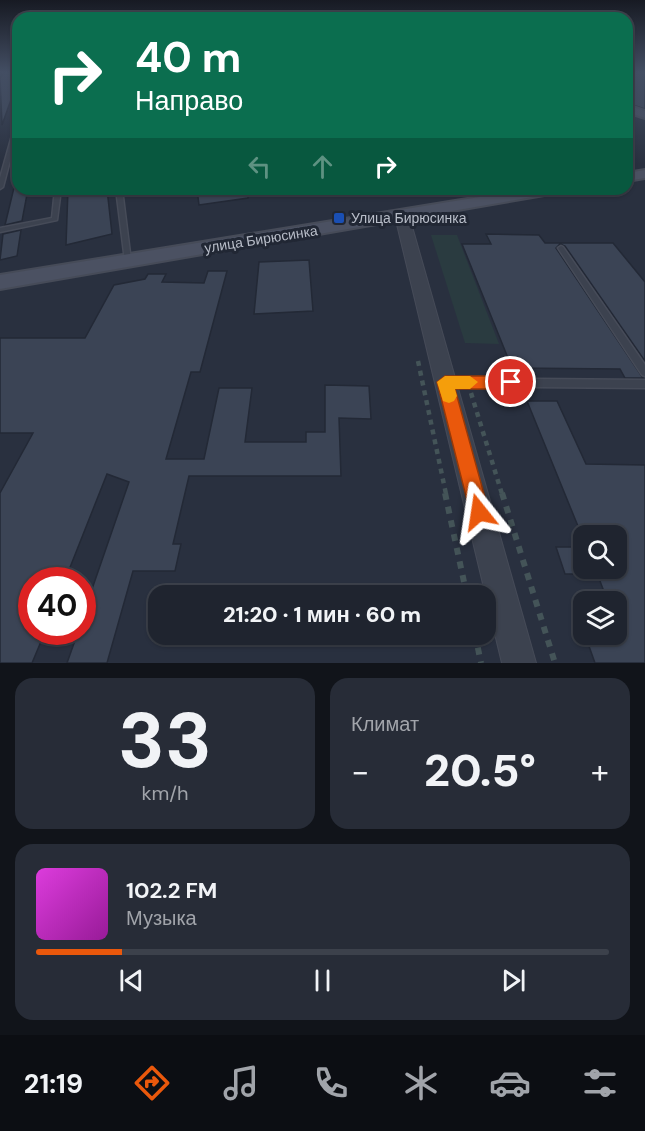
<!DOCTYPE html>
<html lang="ru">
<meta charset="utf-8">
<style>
body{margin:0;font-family:"DM Sans",sans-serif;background:#272c37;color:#f1f3f6;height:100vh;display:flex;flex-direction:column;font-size:22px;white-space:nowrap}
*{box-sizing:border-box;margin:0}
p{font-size:20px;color:#a1a4aa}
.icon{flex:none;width:33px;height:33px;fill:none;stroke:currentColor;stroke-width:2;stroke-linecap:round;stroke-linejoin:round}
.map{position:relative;height:663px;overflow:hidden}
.drawer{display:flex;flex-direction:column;gap:15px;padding:15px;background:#11141a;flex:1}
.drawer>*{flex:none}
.hud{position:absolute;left:12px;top:12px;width:621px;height:183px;border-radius:18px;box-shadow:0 2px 4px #0004,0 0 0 2px #3c414b;background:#0b6e4f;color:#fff;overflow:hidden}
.fabs{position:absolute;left:573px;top:525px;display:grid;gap:12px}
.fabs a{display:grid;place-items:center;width:54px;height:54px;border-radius:12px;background:#1f242f;box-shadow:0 2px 4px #0004,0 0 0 2px #3c414b;font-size:30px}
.speed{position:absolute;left:18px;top:567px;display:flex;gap:12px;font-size:30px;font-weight:700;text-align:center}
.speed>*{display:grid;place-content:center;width:78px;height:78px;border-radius:50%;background:#1f242f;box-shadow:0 2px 4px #0004,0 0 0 2px #3c414b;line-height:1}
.speed .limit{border:9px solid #d22;background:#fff;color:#111}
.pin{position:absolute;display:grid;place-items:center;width:51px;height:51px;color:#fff;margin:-26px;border:3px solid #fff;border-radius:50%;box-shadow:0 2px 6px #0007}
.me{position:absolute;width:66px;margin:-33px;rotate:345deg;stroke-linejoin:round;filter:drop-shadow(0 0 4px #0008)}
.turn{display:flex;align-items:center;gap:21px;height:126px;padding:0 24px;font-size:27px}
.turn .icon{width:78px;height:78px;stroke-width:2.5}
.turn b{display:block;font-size:42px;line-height:51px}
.lanes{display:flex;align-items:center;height:57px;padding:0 24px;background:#0003;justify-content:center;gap:30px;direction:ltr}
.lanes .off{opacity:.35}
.big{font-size:45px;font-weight:800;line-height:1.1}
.drawer .widget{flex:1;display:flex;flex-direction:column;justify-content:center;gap:9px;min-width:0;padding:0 21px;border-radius:18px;background:#272c37}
.drawer .dial{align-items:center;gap:0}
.dial b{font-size:78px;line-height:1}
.song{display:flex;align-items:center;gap:18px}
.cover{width:72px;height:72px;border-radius:9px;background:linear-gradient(135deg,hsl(300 70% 55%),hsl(300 70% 35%))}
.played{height:6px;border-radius:3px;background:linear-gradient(90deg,#ea580c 15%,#3c414b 15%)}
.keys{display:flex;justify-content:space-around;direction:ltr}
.heat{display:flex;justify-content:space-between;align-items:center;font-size:33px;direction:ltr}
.drawer .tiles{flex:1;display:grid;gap:15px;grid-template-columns:1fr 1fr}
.widget:last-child{grid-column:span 2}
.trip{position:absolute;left:148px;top:585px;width:348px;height:60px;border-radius:18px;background:#1f242f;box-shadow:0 2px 4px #0004,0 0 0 2px #3c414b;font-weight:800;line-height:60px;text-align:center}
.tabs{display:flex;height:96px;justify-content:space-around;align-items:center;background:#0c0e13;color:#a1a4aa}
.tabs .icon{width:42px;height:42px}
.tabs .on{color:#ea580c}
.tabs b{font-size:27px;color:#f1f3f6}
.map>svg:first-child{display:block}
.green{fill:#2a3b40}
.building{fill:#3b4455;stroke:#232936;stroke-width:1.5}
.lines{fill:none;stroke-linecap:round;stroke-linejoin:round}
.service-casing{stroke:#464b58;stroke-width:3}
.tertiary-casing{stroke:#464b58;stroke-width:2}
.secondary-casing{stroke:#464b58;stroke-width:4}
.path-far2{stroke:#445458;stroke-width:3;stroke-dasharray:3 3;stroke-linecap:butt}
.path-far1{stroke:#445458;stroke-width:4.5;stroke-dasharray:5 5;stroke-linecap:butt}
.path{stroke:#445458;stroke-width:6;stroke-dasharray:7 7;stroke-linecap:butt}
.service{fill:#3c424f;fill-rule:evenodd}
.tertiary{fill:#3c424f;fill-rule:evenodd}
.secondary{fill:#4b5162;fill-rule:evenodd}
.route{fill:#ea580c;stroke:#983908;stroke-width:1.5}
.slow{fill:#f59e0b}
.transit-dot{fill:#1a4fb4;stroke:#212734;stroke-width:2}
.labels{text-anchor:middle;stroke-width:6;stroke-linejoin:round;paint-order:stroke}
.far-poi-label{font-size:14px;fill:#b9bec9;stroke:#212734;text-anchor:start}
.far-street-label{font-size:14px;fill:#b9bec9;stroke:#212734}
</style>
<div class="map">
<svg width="645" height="663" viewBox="0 0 645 663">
<rect width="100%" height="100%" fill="#29303f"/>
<path class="green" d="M431,235h26l42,109 -34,-1z"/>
<path class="building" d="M4,72h14v8l-16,45 -2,-47z
M627,72h18v37l-18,-6z
M18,171v18h10l-6,32 -17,4z
M68,189h39l5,45 -46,11z
M197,189h51v9l-49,7z
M21,230l-4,26 -17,4 3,-26z
M486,234l53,1 6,8h68l32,39v79l-80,-115 -5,-2 -4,4 87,130h-18l-5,-9 -108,-1 -50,-124h29z
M309,260l4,51 -59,3 5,-52z
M208,271h19l-27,101h-9l-25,87h38l15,-71h33l-7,54h61v-10h19v-47l44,1 2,33 -32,-1 2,58h-152l-16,68h8l-6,27h-42l-26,92h-40l11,-31h4v-14l47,-136 -22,-8 -42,106h-33v52h13l-13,31h-32v-170l33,-60h-33v-95h85l29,-53 31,-6 3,-5h18l-4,8 42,1z
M527,401h30l29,63 59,1v198h-50l-10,-28h31v-33h-8l-13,-34h21v-32h-34z
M556,547h28v27h-19z"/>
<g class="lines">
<g class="service-casing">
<path id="service" d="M15,125h3v5l-15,57 -3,2v-11z
M55,189h6l-4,31 -57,12v-4l52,-10z
M116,189h6l9,72 -3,2 -3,-2z
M561,246l2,1 82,118v11l-3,-1 -84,-127z
M445,378l200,2v8l-200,-2 -3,-1 -2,-3 2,-3z"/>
</g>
<g class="tertiary-casing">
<path id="tertiary" d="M402,212l7,4 127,447h-34l-107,-447z"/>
</g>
<g class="secondary-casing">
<path id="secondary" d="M627,105l18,6v7l-18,-6z
M645,170v8l-18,3v-8z
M529,189h34l-7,4 -556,96v-14z"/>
</g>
<path class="path-far2" d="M570,193l26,-4"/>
<path class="path-far1" d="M418,361l28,133
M471,393l31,101"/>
<path class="path" d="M445,493l22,103
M502,493l53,170
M475,634l6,29"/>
<use href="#service" class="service"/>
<use href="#tertiary" class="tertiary"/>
<use href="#secondary" class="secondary"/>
</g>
<linearGradient id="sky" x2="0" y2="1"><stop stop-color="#171a23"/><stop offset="0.44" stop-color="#434e63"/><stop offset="1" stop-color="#434e63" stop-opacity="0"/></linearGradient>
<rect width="645" height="164" fill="url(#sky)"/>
<path class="route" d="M445,376h66l7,6 -7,7h-56l34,123 -3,7 -7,3 -7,-3 -2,-7 -33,-130z"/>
<path class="slow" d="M445,376h25l8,6 -8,7h-15l2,7 -3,5 -5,2 -6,-2 -6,-19z"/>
<rect class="transit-dot" x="333" y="212" width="12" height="12" rx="3"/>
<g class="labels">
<g class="far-poi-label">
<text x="351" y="223">Улица Бирюсинка</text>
</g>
<g class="far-street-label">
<text transform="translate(261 239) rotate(-9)" y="5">улица Бирюсинка</text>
</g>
</g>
</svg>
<div class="fabs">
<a><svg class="icon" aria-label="search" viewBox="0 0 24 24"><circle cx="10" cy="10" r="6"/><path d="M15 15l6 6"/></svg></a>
<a><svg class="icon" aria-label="layers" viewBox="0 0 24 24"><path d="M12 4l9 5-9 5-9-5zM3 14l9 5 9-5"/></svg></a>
</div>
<div class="speed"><div class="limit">40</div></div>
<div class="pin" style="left:511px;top:382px;background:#d93025"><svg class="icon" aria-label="arrive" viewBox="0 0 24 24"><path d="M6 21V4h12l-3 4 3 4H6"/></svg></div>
<svg class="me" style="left:479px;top:512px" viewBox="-20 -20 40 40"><path d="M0-17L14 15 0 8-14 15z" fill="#ea580c" stroke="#fff" stroke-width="4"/></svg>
<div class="trip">21:20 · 1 мин · 60 m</div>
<div class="hud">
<div class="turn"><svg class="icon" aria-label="right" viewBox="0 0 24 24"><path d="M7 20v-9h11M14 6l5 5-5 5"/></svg><div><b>40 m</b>Направо</div></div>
<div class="lanes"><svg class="icon off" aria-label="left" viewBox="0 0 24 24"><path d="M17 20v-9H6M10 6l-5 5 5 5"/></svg><svg class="icon off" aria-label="ahead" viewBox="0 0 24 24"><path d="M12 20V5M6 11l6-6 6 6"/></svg><svg class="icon" aria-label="right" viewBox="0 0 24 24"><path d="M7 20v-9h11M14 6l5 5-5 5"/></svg></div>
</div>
</div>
<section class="drawer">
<div class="tiles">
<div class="widget dial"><b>33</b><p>km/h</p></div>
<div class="widget"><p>Климат</p>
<div class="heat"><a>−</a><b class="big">20.5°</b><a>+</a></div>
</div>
<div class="widget">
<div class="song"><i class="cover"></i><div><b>102.2 FM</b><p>Музыка</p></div></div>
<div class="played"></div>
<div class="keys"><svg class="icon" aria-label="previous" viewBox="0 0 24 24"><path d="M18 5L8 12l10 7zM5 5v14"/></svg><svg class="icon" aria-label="pause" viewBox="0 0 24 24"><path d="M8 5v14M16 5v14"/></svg><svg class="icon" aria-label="next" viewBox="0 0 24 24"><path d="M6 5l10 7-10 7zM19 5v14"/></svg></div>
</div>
</div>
</section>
<nav class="tabs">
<b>21:19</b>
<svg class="icon on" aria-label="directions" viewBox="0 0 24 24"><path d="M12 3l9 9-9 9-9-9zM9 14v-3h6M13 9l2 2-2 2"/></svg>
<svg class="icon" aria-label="music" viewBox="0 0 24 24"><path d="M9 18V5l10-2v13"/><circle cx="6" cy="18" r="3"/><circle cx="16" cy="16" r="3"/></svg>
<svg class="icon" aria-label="phone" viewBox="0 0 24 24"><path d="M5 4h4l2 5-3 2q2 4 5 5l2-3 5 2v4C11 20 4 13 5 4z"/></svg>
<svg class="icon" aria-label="climate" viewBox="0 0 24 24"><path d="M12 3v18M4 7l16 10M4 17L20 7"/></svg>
<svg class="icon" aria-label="car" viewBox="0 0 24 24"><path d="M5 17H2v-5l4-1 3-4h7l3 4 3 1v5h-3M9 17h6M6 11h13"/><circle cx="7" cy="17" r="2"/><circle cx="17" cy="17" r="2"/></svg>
<svg class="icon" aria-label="filters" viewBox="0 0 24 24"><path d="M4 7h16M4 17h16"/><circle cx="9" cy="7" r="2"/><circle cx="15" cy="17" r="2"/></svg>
</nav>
